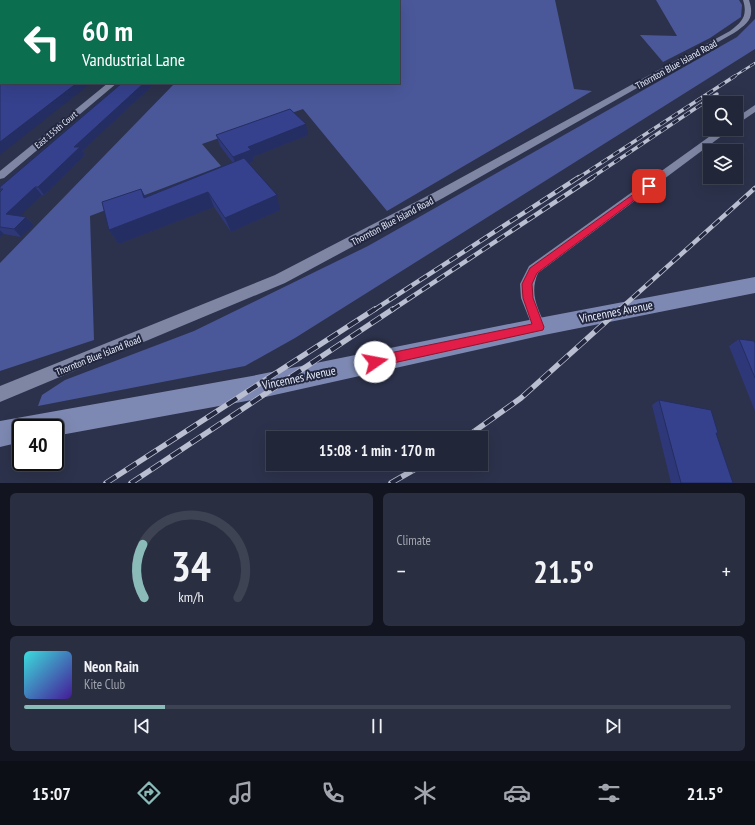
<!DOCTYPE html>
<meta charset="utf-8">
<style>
body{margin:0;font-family:"PT Sans Narrow",sans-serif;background:#292e40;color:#f1f3f6;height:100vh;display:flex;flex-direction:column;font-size:15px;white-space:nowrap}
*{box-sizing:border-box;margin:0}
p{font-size:13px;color:#a2a5ae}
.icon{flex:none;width:22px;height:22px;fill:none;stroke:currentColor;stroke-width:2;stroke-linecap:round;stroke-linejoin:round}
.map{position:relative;height:483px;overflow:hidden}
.panel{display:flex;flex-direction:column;gap:10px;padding:10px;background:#12151f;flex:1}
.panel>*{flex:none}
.top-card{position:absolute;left:0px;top:0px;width:400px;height:84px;box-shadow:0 4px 16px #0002,0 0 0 1px #3e4353;background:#0b6e4f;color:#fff;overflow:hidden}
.controls{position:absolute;left:703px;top:96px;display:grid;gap:8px}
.controls a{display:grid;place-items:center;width:40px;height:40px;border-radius:0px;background:#212638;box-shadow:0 4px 16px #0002,0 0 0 1px #3e4353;font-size:20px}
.speed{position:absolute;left:12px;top:419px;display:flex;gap:8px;font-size:20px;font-weight:700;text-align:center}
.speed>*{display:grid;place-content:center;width:52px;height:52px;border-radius:50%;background:#212638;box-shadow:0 4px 16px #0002,0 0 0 1px #3e4353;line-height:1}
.speed .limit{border:2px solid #111;border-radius:6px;background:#fff;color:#111}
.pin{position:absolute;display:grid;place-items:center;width:34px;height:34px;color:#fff;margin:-17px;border-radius:8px;box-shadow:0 2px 6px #0006}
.me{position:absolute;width:44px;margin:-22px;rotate:78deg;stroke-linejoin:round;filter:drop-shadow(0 0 3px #0008)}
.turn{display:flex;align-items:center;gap:14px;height:84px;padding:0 16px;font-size:18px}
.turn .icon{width:52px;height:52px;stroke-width:2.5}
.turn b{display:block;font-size:28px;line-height:34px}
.big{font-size:30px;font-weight:700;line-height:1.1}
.panel .card{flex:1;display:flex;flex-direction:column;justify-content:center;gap:6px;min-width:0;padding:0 14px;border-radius:6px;background:#292e40}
.panel .dial{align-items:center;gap:0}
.dial svg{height:104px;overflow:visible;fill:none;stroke:#3e4353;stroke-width:7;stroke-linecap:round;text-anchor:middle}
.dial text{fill:#f1f3f6;stroke:none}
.song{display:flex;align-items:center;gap:12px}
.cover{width:48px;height:48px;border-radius:6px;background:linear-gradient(135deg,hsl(180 70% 55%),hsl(260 70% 35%))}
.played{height:4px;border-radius:2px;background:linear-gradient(90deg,#8bbbb9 20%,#3e4353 20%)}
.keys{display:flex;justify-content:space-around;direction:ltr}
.heat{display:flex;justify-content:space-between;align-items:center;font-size:22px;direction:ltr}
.panel .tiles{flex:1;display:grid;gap:10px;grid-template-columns:1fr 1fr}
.card:last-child{grid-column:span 2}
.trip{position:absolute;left:266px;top:431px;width:222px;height:40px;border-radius:0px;background:#212638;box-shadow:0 4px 16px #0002,0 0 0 1px #3e4353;font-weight:700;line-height:40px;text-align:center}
.menu{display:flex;height:64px;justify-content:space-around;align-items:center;background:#0d0f16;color:#a2a5ae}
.menu .icon{width:28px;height:28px}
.menu .active{color:#8bbbb9}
.menu b{font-size:18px;color:#f1f3f6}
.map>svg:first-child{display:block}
.green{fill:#4a589a}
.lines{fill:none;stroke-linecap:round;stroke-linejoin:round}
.street{fill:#7e86a3;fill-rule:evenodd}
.secondary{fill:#7e89b3;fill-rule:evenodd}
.rail-far3-casing{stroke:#b9bed0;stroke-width:2.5}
.rail-far2-casing{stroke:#b9bed0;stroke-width:3.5}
.rail-far1-casing{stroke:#b9bed0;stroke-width:4.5}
.rail-casing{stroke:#b9bed0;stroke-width:5.5}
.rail-far3{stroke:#232840;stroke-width:1.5;stroke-dasharray:5;stroke-linecap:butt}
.rail-far2{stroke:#232840;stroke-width:2.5;stroke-dasharray:7;stroke-linecap:butt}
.rail-far1{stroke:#232840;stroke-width:3;stroke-dasharray:9;stroke-linecap:butt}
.rail{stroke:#232840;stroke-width:4;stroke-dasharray:12;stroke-linecap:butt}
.wall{fill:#2e3878}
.shaded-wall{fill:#252e62}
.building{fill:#35418c;stroke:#252e62}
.route{fill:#e11d48;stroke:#92132f}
.labels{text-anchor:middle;stroke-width:4;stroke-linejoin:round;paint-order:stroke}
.far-street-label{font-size:9px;fill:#e7ecfc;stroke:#232840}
.street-label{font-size:10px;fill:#e7ecfc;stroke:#232840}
.near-street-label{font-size:12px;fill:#e7ecfc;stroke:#232840}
</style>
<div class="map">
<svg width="755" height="483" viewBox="0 0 755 483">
<rect width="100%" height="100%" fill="#2c324b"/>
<path class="green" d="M256,0h299l19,89 18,2 -205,120 -84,-102 -101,35 19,22 -131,50 4,124 -94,31v-108l175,-180h224v-82h-144z
M656,0h83l3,5 -1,12 -31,21 -47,24 -23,-27 37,1z
M755,19v30l-460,289 -50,28 -207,40 4,-11 23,-15 129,-49 174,-85 369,-209z"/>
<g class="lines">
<path class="street" d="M743,0h6c6,18 -1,23 -15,33l-291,165 -158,85 -285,119v-16l275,-111 160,-83 295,-161c12,-9 18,-15 13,-31z
M0,5h1v4h-1z
M0,71h1v4h-1z
M108,83h9l-113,95 -4,1v-8z
M755,105v7l-19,13v-7z
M720,129h11l-193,144c-9,21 0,35 8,54l-2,4 -5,2 -5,-2 -13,-33 -1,-14 9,-18z"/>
<path class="secondary" d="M755,277v16l-216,43 -287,64 -197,36v-8h-34v14l-21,5v-26l252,-45 287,-58z"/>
<g class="rail-far3-casing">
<path id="rail-far3" d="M733,77l22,-14"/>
</g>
<g class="rail-far2-casing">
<path id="rail-far2" d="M578,178l157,-102
M591,178l126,-84"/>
</g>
<g class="rail-far1-casing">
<path id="rail-far1" d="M374,310l205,-133
M392,310l201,-133
M619,310l136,-122"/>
</g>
<g class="rail-casing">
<path id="rail" d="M465,438l56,-40 99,-89
M106,483l269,-174
M131,483l262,-174
M391,483l33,-19"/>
</g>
<use href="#rail-far3" class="rail-far3"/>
<use href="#rail-far2" class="rail-far2"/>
<use href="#rail-far1" class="rail-far1"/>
<use href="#rail" class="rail"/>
</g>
<path class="wall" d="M122,83h33l-73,68 3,4 -41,40h-2l-22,21 6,1 8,8 -13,12 -17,-3 -4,3v-45l1,-1 -1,-1v-3z
M216,135h92l-55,22 1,4 -6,2 32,47 -49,22 -17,-25 -95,37 -10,-14 32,-41 4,8 88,-34 -13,-17z
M739,339l16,4v68l-26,-65z
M659,400l59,33 -2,1 17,49h-62l-19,-78z"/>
<path class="shaded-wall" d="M174,0h11l-2,1h-10z
M0,49h1v10h-1z
M77,83h14l-91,72v-13z
M144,83h11l-73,68 3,4 -41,40 -6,-8 36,-40z
M306,124l2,11 -55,22 1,4 -17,7 -4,-11 15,-10z
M35,187l7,8 -28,27 -8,-8z
M141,189l8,14 -5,-5z
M208,192l6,15 -95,37 -10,-14z
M277,195l3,15 -49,22 -6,-14z
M26,217l8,8 -13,12 -7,-8z
M0,230l4,4 -4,3z"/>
<path class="building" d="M0,0h174l-1,1h-172v1h-1z
M1,9v40h-1v-39z
M1,75v8h76l-77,59v-66z
M122,83h22l-70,64h6l-42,40h-3l-29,27 20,3 -12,12 -14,-2v-35l3,-3h-3v-2z
M290,109l16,15 -58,23 3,3 -18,7 -17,-22z
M244,158l33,37 -52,23 -17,-26 -99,38 -7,-28 39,-13 3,9z
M739,339l15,2 1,2v35z
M659,400l52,10 7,23h-2l17,50h-52z"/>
<path class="route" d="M649,183l3,1v3l-115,86 -5,11 1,14 11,29 -1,3 -168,37 -4,-2 -2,-3 2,-4 4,-2 157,-32 -9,-26 -1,-14 8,-16z"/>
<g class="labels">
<g class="far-street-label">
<text transform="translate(56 130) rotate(-40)" y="3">East 155th Court</text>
</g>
<g class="street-label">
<text transform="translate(676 64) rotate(-29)" y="4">Thornton Blue Island Road</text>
<text transform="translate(392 221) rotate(-28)" y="4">Thornton Blue Island Road</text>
<text transform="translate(98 355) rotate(-22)" y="4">Thornton Blue Island Road</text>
</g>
<g class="near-street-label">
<text transform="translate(616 312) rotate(-11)" y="4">Vincennes Avenue</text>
<text transform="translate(299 378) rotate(-12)" y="4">Vincennes Avenue</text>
</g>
</g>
</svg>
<div class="controls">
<a><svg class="icon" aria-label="search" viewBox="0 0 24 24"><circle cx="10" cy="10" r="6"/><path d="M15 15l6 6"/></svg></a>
<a><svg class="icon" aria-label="layers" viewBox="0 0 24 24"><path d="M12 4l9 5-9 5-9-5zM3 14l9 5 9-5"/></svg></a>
</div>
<div class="speed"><div class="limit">40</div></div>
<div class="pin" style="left:649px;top:186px;background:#d93025"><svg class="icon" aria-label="arrive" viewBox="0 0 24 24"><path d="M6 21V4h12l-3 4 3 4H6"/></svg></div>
<svg class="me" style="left:375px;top:362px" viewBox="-20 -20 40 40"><circle r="19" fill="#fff"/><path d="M0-13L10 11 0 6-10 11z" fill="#e11d48"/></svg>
<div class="trip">15:08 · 1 min · 170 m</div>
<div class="top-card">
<div class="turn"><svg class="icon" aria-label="left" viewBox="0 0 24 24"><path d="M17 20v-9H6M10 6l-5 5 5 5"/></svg><div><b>60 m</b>Vandustrial Lane</div></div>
</div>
</div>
<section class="panel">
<div class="tiles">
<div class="card dial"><svg viewBox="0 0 100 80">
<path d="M14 69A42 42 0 1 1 86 69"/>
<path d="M14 69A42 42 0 0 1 13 28" stroke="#8bbbb9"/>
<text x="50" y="56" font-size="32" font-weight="700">34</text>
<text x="50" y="72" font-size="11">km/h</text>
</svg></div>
<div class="card"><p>Climate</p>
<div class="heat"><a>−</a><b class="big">21.5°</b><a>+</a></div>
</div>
<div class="card">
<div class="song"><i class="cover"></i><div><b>Neon Rain</b><p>Kite Club</p></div></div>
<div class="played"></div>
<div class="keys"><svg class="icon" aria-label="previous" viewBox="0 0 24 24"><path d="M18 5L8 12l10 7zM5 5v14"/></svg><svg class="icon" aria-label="pause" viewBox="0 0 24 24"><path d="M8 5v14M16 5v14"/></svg><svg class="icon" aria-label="next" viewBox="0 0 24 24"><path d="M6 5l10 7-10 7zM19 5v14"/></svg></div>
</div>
</div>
</section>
<nav class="menu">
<b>15:07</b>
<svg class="icon active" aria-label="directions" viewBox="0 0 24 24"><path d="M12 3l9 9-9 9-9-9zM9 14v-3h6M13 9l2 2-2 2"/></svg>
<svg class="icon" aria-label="music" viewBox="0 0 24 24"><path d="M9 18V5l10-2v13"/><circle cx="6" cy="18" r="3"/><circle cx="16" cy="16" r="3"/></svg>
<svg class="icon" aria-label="phone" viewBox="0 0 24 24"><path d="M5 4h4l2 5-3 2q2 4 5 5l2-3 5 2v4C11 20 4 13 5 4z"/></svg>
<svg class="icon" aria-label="climate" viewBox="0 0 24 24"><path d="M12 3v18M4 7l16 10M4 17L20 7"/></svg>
<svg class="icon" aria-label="car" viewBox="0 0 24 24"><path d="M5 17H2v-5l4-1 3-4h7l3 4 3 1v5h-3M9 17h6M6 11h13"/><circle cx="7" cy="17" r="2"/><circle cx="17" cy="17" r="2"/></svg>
<svg class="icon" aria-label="filters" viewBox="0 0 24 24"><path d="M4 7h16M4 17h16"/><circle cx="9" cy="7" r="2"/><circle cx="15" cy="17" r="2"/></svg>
<b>21.5°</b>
</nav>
